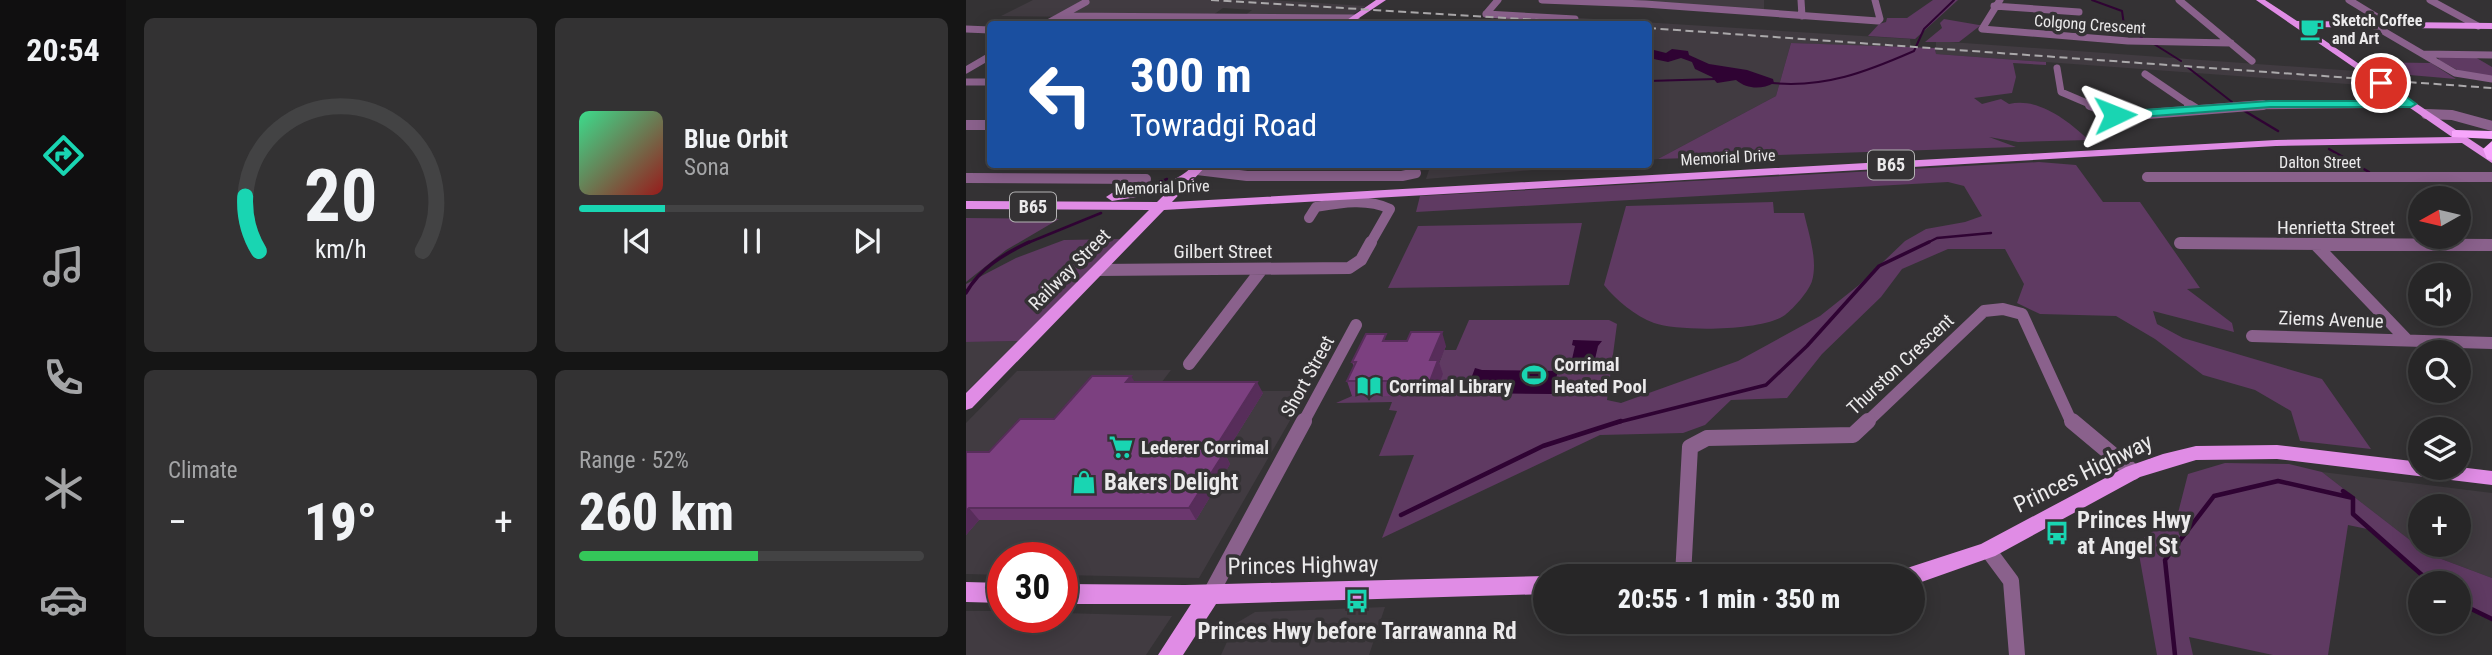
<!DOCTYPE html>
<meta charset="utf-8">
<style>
body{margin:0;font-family:"Roboto Condensed",sans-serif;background:#333233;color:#f1f3f6;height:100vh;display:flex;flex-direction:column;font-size:26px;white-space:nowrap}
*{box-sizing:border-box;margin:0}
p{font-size:23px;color:#a4a5a7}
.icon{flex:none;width:38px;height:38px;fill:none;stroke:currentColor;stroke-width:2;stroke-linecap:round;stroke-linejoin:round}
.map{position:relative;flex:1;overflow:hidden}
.panel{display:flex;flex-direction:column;gap:18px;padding:18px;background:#151515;width:840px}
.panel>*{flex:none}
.banner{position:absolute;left:21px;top:21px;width:665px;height:147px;border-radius:7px;box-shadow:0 4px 18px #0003,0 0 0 2px #434344;background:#1a4fa0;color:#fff;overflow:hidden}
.needle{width:46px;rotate:262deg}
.tools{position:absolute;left:1442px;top:186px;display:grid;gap:14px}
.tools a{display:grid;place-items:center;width:63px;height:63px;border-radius:50%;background:#272627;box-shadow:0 4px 18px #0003,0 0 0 2px #434344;font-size:35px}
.speed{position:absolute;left:21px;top:542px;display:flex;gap:14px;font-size:35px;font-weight:700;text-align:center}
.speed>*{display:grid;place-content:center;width:91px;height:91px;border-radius:50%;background:#272627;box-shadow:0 4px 18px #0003,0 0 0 2px #434344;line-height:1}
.speed .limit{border:10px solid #d22;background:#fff;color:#111}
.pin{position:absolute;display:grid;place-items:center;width:60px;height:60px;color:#fff;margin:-30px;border:4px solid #fff;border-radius:50%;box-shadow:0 2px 7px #0007}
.me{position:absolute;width:77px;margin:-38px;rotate:88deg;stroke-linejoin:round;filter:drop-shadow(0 0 5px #0008)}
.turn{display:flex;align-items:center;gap:24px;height:147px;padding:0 28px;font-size:32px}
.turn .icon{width:91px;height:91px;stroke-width:2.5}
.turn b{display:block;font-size:49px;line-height:60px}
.big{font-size:52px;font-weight:800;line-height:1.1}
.panel .tile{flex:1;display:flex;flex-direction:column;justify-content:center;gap:10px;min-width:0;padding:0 24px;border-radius:10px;background:#333233}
.panel .dial{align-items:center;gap:0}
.dial svg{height:182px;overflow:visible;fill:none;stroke:#434344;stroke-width:7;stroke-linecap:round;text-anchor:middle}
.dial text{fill:#f1f3f6;stroke:none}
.song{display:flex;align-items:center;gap:21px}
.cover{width:84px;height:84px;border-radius:10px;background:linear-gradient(135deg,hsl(150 70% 55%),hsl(0 70% 35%))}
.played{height:7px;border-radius:4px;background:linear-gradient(90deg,#19d5b2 25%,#434344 25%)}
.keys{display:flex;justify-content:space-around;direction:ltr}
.heat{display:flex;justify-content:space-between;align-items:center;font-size:38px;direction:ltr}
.charge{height:10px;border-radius:5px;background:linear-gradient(90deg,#34c759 52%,#434344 0)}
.panel .tiles{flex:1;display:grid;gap:18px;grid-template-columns:repeat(2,1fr)}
.trip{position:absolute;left:567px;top:564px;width:392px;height:70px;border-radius:35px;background:#272627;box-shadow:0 4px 18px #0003,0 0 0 2px #434344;font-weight:800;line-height:70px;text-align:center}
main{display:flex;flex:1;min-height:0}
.dock{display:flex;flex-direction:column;width:126px;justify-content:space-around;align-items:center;background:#100f10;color:#a4a5a7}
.dock .icon{width:49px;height:49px}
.dock .current{color:#19d5b2}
.dock b{font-size:32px;color:#f1f3f6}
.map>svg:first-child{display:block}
.built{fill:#413b41;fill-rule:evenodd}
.green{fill:#5f3a62}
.water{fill:#2f0333}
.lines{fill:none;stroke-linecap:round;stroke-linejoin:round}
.stream-far3{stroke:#2f0333;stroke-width:2}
.stream-far2{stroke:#2f0333;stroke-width:2.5}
.stream-far1{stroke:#2f0333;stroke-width:3.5}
.stream{stroke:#2f0333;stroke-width:4.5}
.minor-far3{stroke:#8a618c;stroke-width:7}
.minor-far2{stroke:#8a618c;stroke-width:10}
.minor-far1{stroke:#8a618c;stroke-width:12}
.minor{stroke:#8a618c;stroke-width:16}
.major{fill:#e08ce5;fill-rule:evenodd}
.highway{fill:#f7a6fc;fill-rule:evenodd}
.rail{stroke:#aba9ab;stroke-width:2;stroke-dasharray:8 4.5;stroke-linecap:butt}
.major-bridge{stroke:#e08ce5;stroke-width:10}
.wall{fill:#6b376e}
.shaded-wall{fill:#572d5a}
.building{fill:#7c4080;stroke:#572d5a;stroke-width:2}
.route{fill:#19d5b2;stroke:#108a74;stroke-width:2}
.labels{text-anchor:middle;stroke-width:7;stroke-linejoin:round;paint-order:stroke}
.far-poi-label{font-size:16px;font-weight:bold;fill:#ebeaeb;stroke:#343234;text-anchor:start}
.far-street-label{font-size:16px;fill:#ebeaeb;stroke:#343234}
.shield{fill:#343234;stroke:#b4b3b4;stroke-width:2}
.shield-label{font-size:18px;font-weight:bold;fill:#ebeaeb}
.street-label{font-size:19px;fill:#ebeaeb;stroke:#343234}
.poi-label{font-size:19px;font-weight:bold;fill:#ebeaeb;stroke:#343234;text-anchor:start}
.near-street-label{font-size:23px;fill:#ebeaeb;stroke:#343234}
.near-poi-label{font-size:23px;font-weight:bold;fill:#ebeaeb;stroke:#343234;text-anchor:start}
</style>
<main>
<nav class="dock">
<b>20:54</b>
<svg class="icon current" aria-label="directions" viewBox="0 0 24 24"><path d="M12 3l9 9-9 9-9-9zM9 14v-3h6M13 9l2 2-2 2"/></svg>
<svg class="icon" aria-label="music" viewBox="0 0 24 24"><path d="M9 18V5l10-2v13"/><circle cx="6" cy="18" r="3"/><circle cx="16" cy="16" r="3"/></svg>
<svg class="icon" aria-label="phone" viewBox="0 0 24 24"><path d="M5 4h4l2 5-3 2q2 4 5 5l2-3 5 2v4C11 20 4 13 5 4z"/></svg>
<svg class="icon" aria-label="climate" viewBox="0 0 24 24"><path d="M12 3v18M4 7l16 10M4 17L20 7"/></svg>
<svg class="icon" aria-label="car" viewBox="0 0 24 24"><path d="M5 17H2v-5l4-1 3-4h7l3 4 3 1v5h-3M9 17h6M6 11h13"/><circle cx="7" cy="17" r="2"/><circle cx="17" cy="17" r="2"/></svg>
</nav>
<section class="panel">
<div class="tiles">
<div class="tile dial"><svg viewBox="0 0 100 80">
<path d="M14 69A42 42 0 1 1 86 69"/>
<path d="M14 69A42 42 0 0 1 8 45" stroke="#19d5b2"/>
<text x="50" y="56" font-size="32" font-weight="700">20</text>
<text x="50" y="72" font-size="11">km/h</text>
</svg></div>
<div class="tile">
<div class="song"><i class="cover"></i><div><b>Blue Orbit</b><p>Sona</p></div></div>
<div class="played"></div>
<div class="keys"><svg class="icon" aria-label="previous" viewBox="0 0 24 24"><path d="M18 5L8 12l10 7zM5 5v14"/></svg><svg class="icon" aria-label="pause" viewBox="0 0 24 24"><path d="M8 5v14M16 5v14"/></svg><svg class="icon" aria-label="next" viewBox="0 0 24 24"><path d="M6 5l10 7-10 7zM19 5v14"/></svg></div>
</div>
<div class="tile"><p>Climate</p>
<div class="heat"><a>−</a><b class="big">19°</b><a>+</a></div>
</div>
<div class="tile"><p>Range · 52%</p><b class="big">260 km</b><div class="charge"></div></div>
</div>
</section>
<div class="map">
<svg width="1526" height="655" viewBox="0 0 1526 655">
<rect width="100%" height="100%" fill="#343234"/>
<path class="built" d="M67,0h237l96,6 -22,14 -104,-1 12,-9 -29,-2 -10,7 21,1 -12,8h-147l12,-7 -86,-1z
M666,0h132v11z
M613,18l331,21 1,9 -120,-5 -15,53 -118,63 -9,1 -1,-136h-74z
M970,41l420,30 19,15 -439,-32z
M442,164h184v1l-166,14 4,-12 -25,1z
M52,341l-52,51v-50z
M205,370l-16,21h152l-108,187 -137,-3v-17h-59v17l-37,-1v-151l51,-52z
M1356,472l170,21v85l-64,-24zM1454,506h39v38h-39z
M419,607l-16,48h-148l14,-31 20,-12z
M0,611h37v7h59v-5l110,3 -26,39h-180z"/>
<path class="green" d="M967,0h25l-43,39 -47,-3 11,-12 7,-2 1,-4h20z
M978,19l35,6h2l-22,17h-34l17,-14 -2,-5z
M825,43l144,5 1,6 110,8v3l-33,-2 3,14 -4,16 -38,5 8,6 19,-5 8,5c30,-7 59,17 80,36l-71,2 -29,-5 27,10 -358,12 118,-63z
M1472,57h37l17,10v9l-29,-3 -24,-13z
M1395,62l70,1 25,16 -81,-7z
M1073,162l37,3 27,37h37l60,86 -13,1 45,34 2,9 -81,-21 4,13 26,14 139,41 49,70 -71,-8 -9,-30 -36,-21 -52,-15 -48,-36 -39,-23 -76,-2 -23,-11 7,-19 -19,-35h-57l-46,20 -21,28 -59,57 -35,44 -56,2 -26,25 -22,8 -83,2 -218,103 32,-83 -35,1 18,-45 -8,-1 3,-8 -56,1 16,-7 83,-22 9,-24h12l13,-30h140l8,4 -10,76 14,3 117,-42 82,-45 39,-31 46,-44 21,-12 39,-7 17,-6 -18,-30 -16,-4 -532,30 4,-16z
M807,202l1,11h30c5,22 14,47 8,68 -3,10 -18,27 -27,34 -21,16 -105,17 -131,8 -19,-7 -38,-23 -50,-38l22,-79z
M0,218l93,1 -53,31 -40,32z
M616,223l-13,62 -181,3 30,-62z
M154,239l-102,102 -52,1v-58l50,-26 48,-18z
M1259,463l64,1 33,8 106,82 64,24v41l-33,-16v-20h-28l-59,-53 -24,-5 -20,130h-55l-84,-18 4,18h-36l-20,-112 41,-30 10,-39z"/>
<path class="water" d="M706,49l16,2 1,4 20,9 38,6 26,9 1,4c-13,7 -27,6 -38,-3l-19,3 -5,-6 -17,-8 -3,-7 -11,-4 -13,4 -19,-4 1,-9 16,4z
M607,340l29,1 -4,5 -5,22h-23l5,-22 -3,-1z
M509,368l7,2 76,1 -6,23 -78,-1 -9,2z"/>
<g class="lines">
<path class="stream-far3" d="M1126,0l30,11 2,14 18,13
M1188,44l27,17
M1220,66l46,36
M682,81l68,-2
M806,83c53,5 94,-11 142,-32l10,-22 30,-29"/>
<path class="stream-far2" d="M1277,110l35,21
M1363,149l40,23
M174,190l27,-11
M59,244l76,-31
M959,244l12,-6 54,-5"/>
<path class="stream-far1" d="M0,293c14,-25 38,-39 63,-51
M649,423l151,-38 41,-39 72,-80 50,-24"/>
<path class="stream" d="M1377,491l10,7v16l78,69
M435,515l142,-69 78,-25
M1493,603l33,16
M1209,655l-10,-95 49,-64 64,-15 75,17"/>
<path class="minor-far3" d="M576,0l103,4 233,17 2,-2 -5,-19
M835,0l1,16
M1034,0l-18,29 146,12 103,2
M1213,0l73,61
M1383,0l41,25
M1464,0l48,26
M1028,6l85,6
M520,14l89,5
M520,14l12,-14
M95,16l295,2
M80,24l40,-22
M1407,25l82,48 37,6
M0,29l24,1
M1457,54l69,1
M1091,68l4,24 33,14
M0,70l24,-14
M1179,74l47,32
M0,82h24
M1275,106l170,-2"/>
<path class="minor-far2" d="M1124,105l32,11 141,-11
M1223,105l8,5
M1460,114l26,1 40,11
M0,125h24
M231,170l50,6h155l14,-3
M1181,177h345
M0,178l180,1
M343,218l7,-11c24,-4 51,-9 74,2l-20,35
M1214,243l115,1"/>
<path class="minor-far1" d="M1214,243l312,2
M1349,244l92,96
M132,270l251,-2 12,-8 10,-18
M1286,336l240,7
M223,364l73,-95
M337,423l53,-98
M900,423l118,-112 19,-2 19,5 48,105 4,4"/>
<path class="minor" d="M1106,421l61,51
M1022,550l23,31 6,74
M717,576l7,-129 17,-9 146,-3 15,-14
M245,593l93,-172"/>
<path class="major" d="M410,0h10l-36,24h-9z
M1290,0h9l32,21 195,2v6l-187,-2 63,43v4l-3,1z
M1415,80l111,74v9l-30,-20 -186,3 -1112,64 -192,198 -6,2v-17l183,-183 -183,-1v-8l191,1 10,-10 -55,9 -6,-4 6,-4c31,-4 60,-5 83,-29h13l-36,38 1104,-62 176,-3 -75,-52 -1,-2z
M1311,445l143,17v5h39l33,4v14l-215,-26 -81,1 -56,17 -145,79 -82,29v-9h-12l3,-7 77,-25 145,-77 37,-13 33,-8z
M580,576l-1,18 -329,10 -33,51h-25l33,-51h-129v-20l123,1z
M0,582l37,1v20l-37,-1z"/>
<path class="highway" d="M1490,130l36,1v8l-40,-2v-6z
M1526,141v19l-5,-1 -4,-10z"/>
<path class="rail" d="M245,0l393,24
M682,28l844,60"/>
<path class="major-bridge" d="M1399,72l16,11"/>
</g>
<path class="wall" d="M422,341l58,5 -7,16 4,12 -8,22h-83l-5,-15 7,-14 -2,-5z
M169,382l128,11 -38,61 5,10 -34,56h-217l-13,15v-83h23l65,-33z"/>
<path class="shaded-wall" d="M476,332l4,14 -7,16 4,12 -8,22 -5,-15v-21z
M165,376l7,11 -12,-5z
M291,382l6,11 -38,61 5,10 -34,56 -7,-12 23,-55z
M3,508l10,12 -13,15v-24z"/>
<path class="building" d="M445,332h31l-12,28h8l-8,21h-83l9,-19h-4l14,-28h20l-3,7h24z
M126,376h39l-5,6h131l-45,71h12l-35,55h-220l-3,3v-59h23l31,-33h34z"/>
<path class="route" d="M1411,81h8l31,23 -5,3h-141l-155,12 -5,-4 5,-3 155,-11h129l-22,-16z"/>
<defs>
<g id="cafe-bare" transform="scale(1.89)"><path d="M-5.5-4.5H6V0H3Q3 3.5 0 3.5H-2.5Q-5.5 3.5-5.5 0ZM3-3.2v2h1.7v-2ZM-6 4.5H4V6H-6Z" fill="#19d5b2" stroke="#343234" stroke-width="2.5" paint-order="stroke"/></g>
<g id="stadium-bare" transform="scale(1.89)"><path d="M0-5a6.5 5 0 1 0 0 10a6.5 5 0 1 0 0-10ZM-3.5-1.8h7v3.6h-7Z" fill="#19d5b2" stroke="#343234" stroke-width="2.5" paint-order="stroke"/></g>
<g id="library-bare" transform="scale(1.89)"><path d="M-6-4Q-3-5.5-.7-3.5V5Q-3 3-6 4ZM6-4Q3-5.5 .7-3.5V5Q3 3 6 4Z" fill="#19d5b2" stroke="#343234" stroke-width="2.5" paint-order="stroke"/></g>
<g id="supermarket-bare" transform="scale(1.89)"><path d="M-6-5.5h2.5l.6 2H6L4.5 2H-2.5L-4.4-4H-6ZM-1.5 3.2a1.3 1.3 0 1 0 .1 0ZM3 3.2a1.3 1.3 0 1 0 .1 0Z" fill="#19d5b2" stroke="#343234" stroke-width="2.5" paint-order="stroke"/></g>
<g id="shop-bare" transform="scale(1.89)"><path d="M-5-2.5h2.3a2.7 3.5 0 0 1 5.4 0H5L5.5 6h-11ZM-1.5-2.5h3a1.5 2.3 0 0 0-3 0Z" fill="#19d5b2" stroke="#343234" stroke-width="2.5" paint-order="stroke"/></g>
<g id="bus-bare" transform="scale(1.89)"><path d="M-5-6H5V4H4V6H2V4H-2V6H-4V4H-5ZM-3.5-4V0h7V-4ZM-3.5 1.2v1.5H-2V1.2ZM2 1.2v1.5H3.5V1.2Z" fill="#19d5b2" stroke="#343234" stroke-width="2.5" paint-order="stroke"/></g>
</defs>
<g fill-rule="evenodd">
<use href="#cafe-bare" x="1346" y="29"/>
<use href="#stadium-bare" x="568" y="375"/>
<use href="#library-bare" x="403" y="386"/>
<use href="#supermarket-bare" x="155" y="447"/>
<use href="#shop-bare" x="118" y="482"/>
<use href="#bus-bare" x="1091" y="533"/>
<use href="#bus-bare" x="391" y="601"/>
</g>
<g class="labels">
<g class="far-poi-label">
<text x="1366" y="26">Sketch Coffee<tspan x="1366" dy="18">and Art</tspan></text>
</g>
<g class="far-street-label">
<text transform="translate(1124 24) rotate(4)" y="6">Colgong Crescent</text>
<text transform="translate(762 157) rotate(-3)" y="6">Memorial Drive</text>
<text x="1354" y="168">Dalton Street</text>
<text transform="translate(196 187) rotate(-2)" y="6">Memorial Drive</text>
</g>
<g class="shield">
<rect x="902" y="150.5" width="46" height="29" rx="5"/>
<rect x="44" y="192.5" width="46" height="29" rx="5"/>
</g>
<g class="shield-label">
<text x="925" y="171">B65</text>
<text x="67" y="213">B65</text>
</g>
<g class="street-label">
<text x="1370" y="234">Henrietta Street</text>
<text x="257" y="258">Gilbert Street</text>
<text transform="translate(103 269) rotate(-45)" y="7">Railway Street</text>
<text transform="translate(1365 319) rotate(2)" y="7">Ziems Avenue</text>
<text transform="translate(934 364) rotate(-43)" y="7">Thurston Crescent</text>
<text transform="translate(341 376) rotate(-61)" y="7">Short Street</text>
</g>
<g class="poi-label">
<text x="588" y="371">Corrimal<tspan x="588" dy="22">Heated Pool</tspan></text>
<text x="423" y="393">Corrimal Library</text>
<text x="175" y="454">Lederer Corrimal</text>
</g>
<g class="near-street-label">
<text transform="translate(1117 473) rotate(-26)" y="8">Princes Highway</text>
<text transform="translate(337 565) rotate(-1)" y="8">Princes Highway</text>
</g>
<g class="near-poi-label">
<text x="138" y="490">Bakers Delight</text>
<text x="1111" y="528">Princes Hwy<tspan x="1111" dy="26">at Angel St</tspan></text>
<text x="391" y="639" text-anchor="middle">Princes Hwy before Tarrawanna Rd</text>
</g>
</g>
</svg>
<div class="tools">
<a><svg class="needle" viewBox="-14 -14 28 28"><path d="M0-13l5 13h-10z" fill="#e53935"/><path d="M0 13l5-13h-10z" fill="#a4a5a7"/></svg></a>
<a><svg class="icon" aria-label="sound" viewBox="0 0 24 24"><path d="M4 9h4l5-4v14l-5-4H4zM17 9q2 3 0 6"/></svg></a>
<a><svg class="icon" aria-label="search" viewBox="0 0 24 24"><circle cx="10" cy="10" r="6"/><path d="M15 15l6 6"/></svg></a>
<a><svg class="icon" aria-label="layers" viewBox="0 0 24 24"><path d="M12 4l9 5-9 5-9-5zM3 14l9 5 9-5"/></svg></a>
<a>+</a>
<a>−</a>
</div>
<div class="speed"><div class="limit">30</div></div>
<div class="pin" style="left:1415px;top:83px;background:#d93025"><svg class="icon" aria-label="arrive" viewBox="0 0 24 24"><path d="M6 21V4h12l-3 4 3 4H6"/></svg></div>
<svg class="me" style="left:1149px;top:115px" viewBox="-20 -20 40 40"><path d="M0-17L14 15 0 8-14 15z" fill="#19d5b2" stroke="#fff" stroke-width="4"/></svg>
<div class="trip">20:55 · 1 min · 350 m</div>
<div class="banner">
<div class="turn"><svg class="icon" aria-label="left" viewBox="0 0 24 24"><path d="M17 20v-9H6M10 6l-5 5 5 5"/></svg><div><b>300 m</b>Towradgi Road</div></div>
</div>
</div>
</main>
